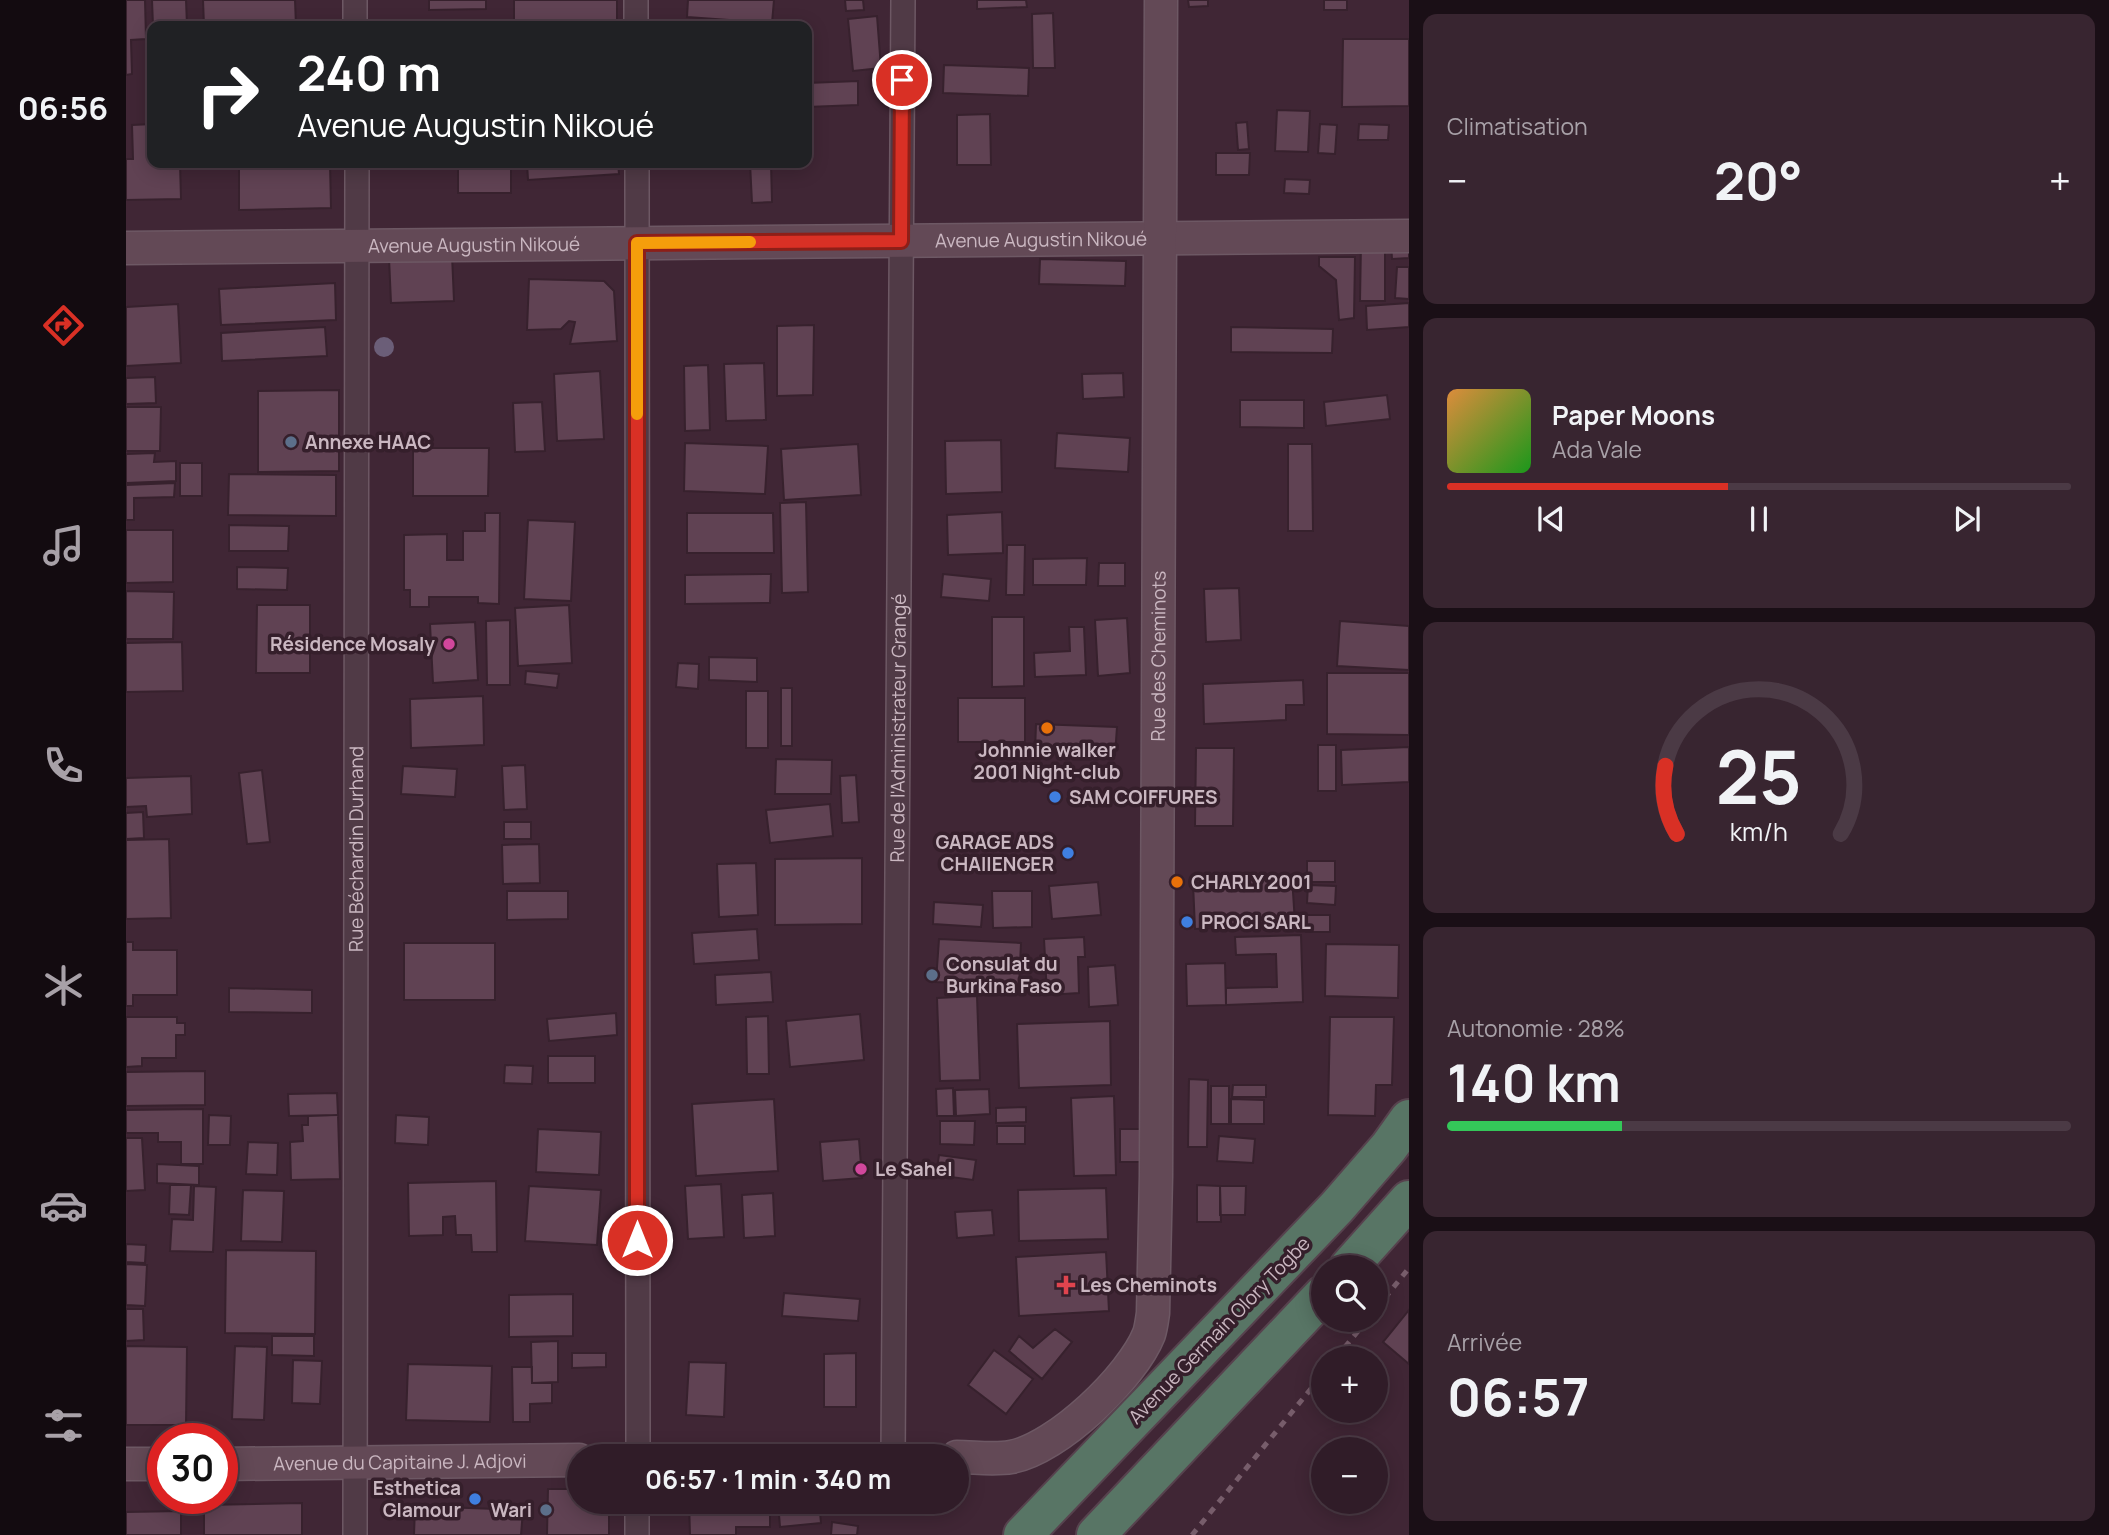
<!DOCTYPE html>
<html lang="fr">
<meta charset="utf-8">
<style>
body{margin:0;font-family:Manrope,sans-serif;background:#382530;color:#f1f3f6;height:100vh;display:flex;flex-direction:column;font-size:26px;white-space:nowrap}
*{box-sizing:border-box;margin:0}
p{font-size:23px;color:#a8a1a8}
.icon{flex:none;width:38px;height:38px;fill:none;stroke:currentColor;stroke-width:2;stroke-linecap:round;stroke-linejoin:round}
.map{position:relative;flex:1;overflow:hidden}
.panel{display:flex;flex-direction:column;gap:14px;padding:14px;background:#1a0f16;width:700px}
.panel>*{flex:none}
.top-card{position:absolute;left:21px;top:21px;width:665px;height:147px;border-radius:14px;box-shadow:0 4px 18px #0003,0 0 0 2px #4b3a45;background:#202124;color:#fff;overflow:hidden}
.fabs{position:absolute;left:1185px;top:1255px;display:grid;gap:14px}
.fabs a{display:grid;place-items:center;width:77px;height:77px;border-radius:50%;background:#301c28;box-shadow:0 4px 18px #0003,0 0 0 2px #4b3a45;font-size:35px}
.speed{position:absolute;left:21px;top:1423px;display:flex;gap:14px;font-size:35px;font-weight:700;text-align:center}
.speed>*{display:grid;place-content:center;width:91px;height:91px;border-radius:50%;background:#301c28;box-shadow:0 4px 18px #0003,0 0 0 2px #4b3a45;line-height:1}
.speed .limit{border:10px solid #d22;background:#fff;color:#111}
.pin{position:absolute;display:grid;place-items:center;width:60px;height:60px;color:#fff;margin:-30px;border:4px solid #fff;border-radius:50%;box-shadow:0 2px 7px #0007}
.me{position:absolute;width:77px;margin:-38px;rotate:0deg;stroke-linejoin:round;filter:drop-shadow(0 0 5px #0008)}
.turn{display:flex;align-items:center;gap:24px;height:147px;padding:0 35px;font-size:32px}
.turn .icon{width:91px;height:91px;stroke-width:2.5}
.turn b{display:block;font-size:49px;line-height:60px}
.big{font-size:52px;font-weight:700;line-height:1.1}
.panel .card{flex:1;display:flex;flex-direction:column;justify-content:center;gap:10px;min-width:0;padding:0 24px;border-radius:14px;background:#382530}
.panel .dial{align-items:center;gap:0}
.dial svg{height:182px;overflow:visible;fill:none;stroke:#4b3a45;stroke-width:7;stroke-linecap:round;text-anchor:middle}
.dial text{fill:#f1f3f6;stroke:none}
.song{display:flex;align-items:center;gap:21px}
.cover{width:84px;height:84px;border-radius:10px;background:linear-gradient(135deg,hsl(30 70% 55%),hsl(120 70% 35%))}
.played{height:7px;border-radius:4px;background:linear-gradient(90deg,#d93025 45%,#4b3a45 45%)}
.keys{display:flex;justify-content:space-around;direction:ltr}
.heat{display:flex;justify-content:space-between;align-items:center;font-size:38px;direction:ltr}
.charge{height:10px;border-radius:5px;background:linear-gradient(90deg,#34c759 28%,#4b3a45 0)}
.trip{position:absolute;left:441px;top:1444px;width:402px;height:70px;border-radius:35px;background:#301c28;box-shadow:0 4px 18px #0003,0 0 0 2px #4b3a45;font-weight:700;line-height:70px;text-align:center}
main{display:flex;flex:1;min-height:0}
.tab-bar{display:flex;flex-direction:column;width:126px;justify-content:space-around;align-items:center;background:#130b10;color:#a8a1a8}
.tab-bar .icon{width:49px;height:49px}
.tab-bar .active{color:#d93025}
.tab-bar b{font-size:32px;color:#f1f3f6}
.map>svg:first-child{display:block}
.building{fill:#604253;stroke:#37212d;stroke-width:2}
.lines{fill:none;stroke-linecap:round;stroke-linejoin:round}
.street-casing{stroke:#6d5864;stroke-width:26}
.secondary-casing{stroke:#6d5864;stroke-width:35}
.highway-casing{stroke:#57424e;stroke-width:42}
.street{stroke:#503a46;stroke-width:23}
.secondary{stroke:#634956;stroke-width:32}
.highway{stroke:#587565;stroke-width:38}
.rail{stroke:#775d6b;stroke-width:5;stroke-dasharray:7 7;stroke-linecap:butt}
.tree{fill:#6b5e78}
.route-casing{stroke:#8d1f18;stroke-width:18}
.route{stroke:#d93025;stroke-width:12}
.slow{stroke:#f59e0b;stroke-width:12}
.service-dot{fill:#5c6f8a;stroke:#351f2b;stroke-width:2.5}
.hotel-dot{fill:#d1479c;stroke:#351f2b;stroke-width:2.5}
.food-dot{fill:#e8710a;stroke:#351f2b;stroke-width:2.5}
.shop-dot{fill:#3f7fe0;stroke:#351f2b;stroke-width:2.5}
.health-dot{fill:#e0444e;stroke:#351f2b;stroke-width:2.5}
.labels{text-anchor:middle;stroke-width:7;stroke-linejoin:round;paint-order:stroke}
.street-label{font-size:19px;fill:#cab7c1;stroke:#351f2b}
.poi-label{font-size:19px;font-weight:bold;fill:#cab7c1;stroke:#351f2b;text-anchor:start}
</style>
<main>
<nav class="tab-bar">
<b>06:56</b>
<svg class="icon active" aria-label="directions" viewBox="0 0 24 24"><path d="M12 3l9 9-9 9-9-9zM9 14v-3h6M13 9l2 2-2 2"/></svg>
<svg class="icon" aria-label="music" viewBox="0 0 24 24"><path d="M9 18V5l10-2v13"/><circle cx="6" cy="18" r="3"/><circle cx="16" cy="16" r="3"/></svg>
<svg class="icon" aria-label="phone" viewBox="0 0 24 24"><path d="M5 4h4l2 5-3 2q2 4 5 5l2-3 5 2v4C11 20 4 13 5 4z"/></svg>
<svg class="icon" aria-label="climate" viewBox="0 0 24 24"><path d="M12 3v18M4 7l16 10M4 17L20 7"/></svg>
<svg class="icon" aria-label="car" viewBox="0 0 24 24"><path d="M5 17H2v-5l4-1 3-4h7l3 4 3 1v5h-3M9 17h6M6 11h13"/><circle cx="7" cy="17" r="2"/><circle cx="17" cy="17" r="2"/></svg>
<svg class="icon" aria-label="filters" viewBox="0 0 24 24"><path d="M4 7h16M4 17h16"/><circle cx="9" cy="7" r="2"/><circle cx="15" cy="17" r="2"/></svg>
</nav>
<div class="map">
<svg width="1283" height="1535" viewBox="0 0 1283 1535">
<rect width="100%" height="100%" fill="#402635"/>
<path class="building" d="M0,0h19l1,39 -15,1 1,34 -6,1z
M26,0h34l1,25 -34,1z
M77,0h92l1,26h-92z
M303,0h57v9l-57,1z
M388,0h103v23l-103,1z
M562,0h86l-2,23 -85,-6z
M719,0h18l1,10 -18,1z
M851,0h49l1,7 -50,2z
M1062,0h20v6l-19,1z
M1198,0h23v10h-23z
M927,13l2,55h-22l-1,-54z
M751,16l4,52 -28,3 -5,-52z
M271,23h33v3h-33z
M1217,39h66v67l-67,1z
M818,65l85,3 -1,28 -85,-3z
M732,81v24l-51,2v-24z
M1151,110l33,1 -2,41 -33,-1z
M864,114l1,51h-34v-50z
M1121,122l2,27 -11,1 -2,-27z
M26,124v39h28l1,36 -55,1v-41h7l-1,-34z
M1194,124l17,1 -2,29 -17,-1z
M1233,124l30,1 -1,15h-30z
M1090,153h34l-1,22h-33z
M113,163h91l1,45 -92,2z
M332,163h53v30h-53z
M401,163h91l1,11 -91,6z
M624,163h21l1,39 -20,1z
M1159,179l25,1 -1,14 -25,-1z
M1235,242h24v59h-25z
M1283,242v16l-17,1 -1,-16z
M326,255l2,46 -63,2 -2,-45z
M1193,257h36l-1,61 -15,2 -3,-40 -17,-14z
M914,259l86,2 -1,25 -86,-2z
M1271,267h12v32l-14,-1z
M403,279l75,2 10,10 3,50 -47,3 5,-22 -6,-1 -8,8 -34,1z
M209,283l1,37 -115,5 -2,-36z
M1283,303v24l-42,3 -1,-24z
M52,304l3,59 -55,3v-59z
M688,325l-1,70 -36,1v-70z
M199,327l2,29 -105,5 -1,-28z
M1105,327l102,2 -1,24 -101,-1z
M638,363l2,57 -40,1 -2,-57z
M582,365l2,65 -25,1 -1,-65z
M474,371l4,68 -47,2 -3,-67z
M997,373l1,24 -41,2 -1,-25z
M29,377l1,26 -30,1v-26z
M213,390v81l-81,1v-81z
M1261,395l3,24 -64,7 -2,-24z
M1114,400h64v28l-64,-1z
M416,402l3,49 -30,1 -2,-49z
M0,407h35l-1,44h-34z
M931,433l73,5 -2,34 -73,-4z
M875,440l1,52 -56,2 -1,-53z
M559,443l83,3 -3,48 -81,-3z
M732,444l3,51 -77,5 -3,-51z
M1162,444h24l1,87h-25z
M287,448h76l-1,48h-75z
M29,453l-1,9 22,-1v20l-50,2v-29z
M54,463h22v33h-22z
M103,474l107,1v41l-108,-1z
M49,483l-1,14 -40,1v22h-8v-35z
M680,502l2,90 -26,1 -2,-90z
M876,512l1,41 -55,2 -1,-40z
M359,513h15l-1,91 -21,-1v-6h-49v10h-19v-17h-6v-55l43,-1v26h16v-29h22z
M561,513h86l1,40h-87z
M402,520l47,2 -4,79 -47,-2z
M103,525l60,1 -1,25h-59z
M0,530h47v52l-47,1z
M881,545h18l-1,50h-18z
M961,558l-1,27h-53v-26z
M973,563h26v23h-27z
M111,567l51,1 -1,22 -50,-1z
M645,574l-1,29 -85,1v-29z
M817,574l48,5 -2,22 -48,-4z
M1113,588l2,52 -35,2 -2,-53z
M0,591l48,1 -1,47h-47z
M131,605h53v68h-54z
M443,605l3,58 -54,3 -3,-58z
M866,617h32v69l-32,1z
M1001,618l3,55 -32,3 -3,-56z
M384,620v65h-23l-1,-64z
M1214,621l69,5v44l-72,-4z
M349,622l3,58 -45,3 -3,-59z
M943,627h15l2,48 -51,2 -1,-24 36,-2z
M56,642l1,49 -57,1v-49z
M583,657l48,1v24l-48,-2z
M552,663l21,1 -1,25 -22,-2z
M400,671l33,3 -2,14 -32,-4z
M1201,673h82v62l-82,-1z
M1177,680l1,25h-18v15l-82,4 -1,-40z
M655,688h11v58h-11z
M620,691h22v57h-22z
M357,696l1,49 -73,3 -1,-49z
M832,698h67v44h-67z
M910,724l81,3 -2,28 -80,-3z
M1192,745h18v46h-18z
M1283,747v35l-67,3 -1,-35z
M1070,748h38l-1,78h-38z
M650,759l56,1 -1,34h-56z
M399,765l2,44 -23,1 -2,-44z
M277,766l54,3 -2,28 -54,-3z
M136,770l8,72 -23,2 -8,-71z
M730,775l3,47 -17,1 -2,-47z
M65,776l1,38 -45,3 -1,-11 -20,1v-29z
M704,804l3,32 -63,7 -4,-33z
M17,812l1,26 -18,1v-26z
M378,822h27v17h-27z
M43,839l2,79 -45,1v-79z
M413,844l1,39 -37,1 -1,-39z
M736,858v66l-87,1v-66z
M1181,861h28v21h-28z
M630,863l2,52 -39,2 -2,-53z
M1166,877l3,46 -100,6 -2,-46z
M972,882l3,33 -49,4 -3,-33z
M1182,885l28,1 -1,19 -28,-2z
M381,891h61v28l-61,1z
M866,891h40v36l-39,1z
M808,902l49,3 -2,22 -48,-3z
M1180,915h24v17h-24z
M631,929l2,31 -65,4 -2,-31z
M1175,935l2,67 -77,3v-17l51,-1 -1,-33 -40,1 -1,-18z
M958,937l1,20h-7l1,36 -32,2 -3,-56z
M813,939l82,4 -2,43 -83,-4z
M0,942h7v8h44v45h-44v11h-7z
M278,943h91v57h-91z
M1200,944l73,1 -1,53 -73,-2z
M1099,963l1,42 -39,1 -1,-42z
M989,965l3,40 -29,2 -1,-40z
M645,972l2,30 -57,3 -1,-30z
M103,988l83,2v23l-83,-1z
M851,996l3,84 -40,1 -3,-83z
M490,1013l1,22 -68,6 -2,-22z
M734,1014l4,46 -74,7 -4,-46z
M642,1016l1,58h-22l-1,-57z
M0,1017h51v6h8v12h-9v23h-34v8l-16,1z
M1204,1017h64l-2,68h-16l-1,31 -47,-1z
M984,1021l1,64 -92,3 -2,-64z
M422,1056h47v27h-47z
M379,1065l28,1 -1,18 -28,-1z
M79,1071v34l-79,1v-34z
M1063,1079l19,1 -1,67h-19z
M1107,1085h33v12h-34z
M1085,1086h18v38h-18z
M827,1088l1,28h-17l-1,-27z
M863,1089l1,25 -34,2 -1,-26z
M211,1093l1,22 -49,1 -1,-22z
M988,1096l2,79 -42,1 -3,-78z
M648,1099l4,72 -82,5 -4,-72z
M1105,1099l33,1v24h-33z
M900,1107v15l-30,1v-15z
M77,1109v55h-22v-22h-23v-9h-32v-23z
M83,1115l22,1 -1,29h-22z
M212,1115l2,64 -49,1 -1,-38 13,-1 -1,-16h6v-9z
M270,1115l33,2 -1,28 -33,-2z
M814,1121h35l-1,24 -34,-1z
M871,1126h28v18h-28z
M412,1129l63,3 -2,43 -63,-3z
M994,1129h20v33h-20z
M1093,1136l36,3 -2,24 -36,-2z
M0,1138h16l3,52 -19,1z
M733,1139l3,39 -39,3 -3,-39z
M122,1142l30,1 -1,32 -31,-1z
M813,1155l37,5 -3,20 -37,-5z
M31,1164l42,2v19l-42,-2z
M370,1181l1,71h-25l-1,-17h-15l-1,-19 -12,1v18l-34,1 -1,-53z
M595,1184l3,53 -36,2 -3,-53z
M44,1185h21l-2,30 -20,-1z
M1071,1185l23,1 1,36h-24z
M68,1186l22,1 -3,65 -43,-1 2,-32 21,1z
M403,1186l72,4 -4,55 -72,-4z
M1094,1186h26l-1,29h-25z
M980,1188l2,51 -89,2 -1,-51z
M117,1190l41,1 -2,51 -41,-1z
M647,1193l2,43 -31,2 -2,-43z
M866,1210l2,25 -37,3 -2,-26z
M0,1244l20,1 -1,18 -19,-1z
M100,1250l90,1 -1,83 -90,-1z
M980,1252l3,59 -90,5 -3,-59z
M0,1264l21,1 -2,41 -19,-1z
M658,1293l76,6 -2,22 -76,-5z
M447,1294v42l-64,1v-42z
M0,1309h17l1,31 -18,1z
M1283,1310v54l-26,-22z
M929,1329l17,13 -30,37 -33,-28 10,-15 14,12z
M146,1336h42v20l-42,-1z
M432,1341v41l-26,1 -1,-41z
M0,1346l61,1 -1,78h-60z
M109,1346l32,1 -3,73 -32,-1z
M868,1350l39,29 -27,35 -38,-29z
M446,1353h34v14l-34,1z
M730,1353v54h-32v-53z
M167,1360l29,1 -2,43 -28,-1z
M563,1362l37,1 -2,54 -38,-2z
M282,1364l84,2 -2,56 -84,-2z
M386,1367h20v16h20v20l-22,1v18h-17z
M422,1489h31v13h30v33h-62z
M563,1502h81v25h-34v8h-46z
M652,1502h41l2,21 -41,4z
M176,1503v32h-98v-30z
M289,1506l108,4 -2,25h-107z
M55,1511v24h-55v-23z
M706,1522l26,4 -1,9h-26z"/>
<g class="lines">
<g class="street-casing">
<g id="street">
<path d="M229,0v26"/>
<path d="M510,0v26"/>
<path d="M511,163l1,1293"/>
<path id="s1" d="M767,1456l10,-1456"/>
<path id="s2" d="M229,1535l2,-1372"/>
<path d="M511,1535v-33"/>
</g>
</g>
<g class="secondary-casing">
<g id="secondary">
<path id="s3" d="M0,248l1283,-12"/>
<path id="s4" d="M831,1457c17,0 37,3 54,0 46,-8 121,-80 138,-123 2,-6 3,-14 4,-21l3,-137 5,-1176"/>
<path d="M0,1464h37"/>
<path id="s5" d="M96,1464l357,-4"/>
</g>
</g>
<g class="highway-casing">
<path id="highway" d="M1223,1267l60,-67
M897,1535l314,-328 52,-60 20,-28
M970,1535l227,-240"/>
</g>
<use href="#street" class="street"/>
<use href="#secondary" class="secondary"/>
<use href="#highway" class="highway"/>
<path class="rail" d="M1250,1309l33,-41
M1210,1358l31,-38
M1066,1535l131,-161"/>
</g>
<circle class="tree" cx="258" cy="347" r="10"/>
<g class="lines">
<g class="route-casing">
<path id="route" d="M511,1240v-997l264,-2 1,-161"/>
</g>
<use href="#route" class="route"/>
<path class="slow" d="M511,414v-171l113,-1"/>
</g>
<g class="service-dot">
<circle cx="165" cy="442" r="7"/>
<circle cx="806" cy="975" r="7"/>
<circle cx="420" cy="1510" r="7"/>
</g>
<g class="hotel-dot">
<circle cx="323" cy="644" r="7"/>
<circle cx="735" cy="1169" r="7"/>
</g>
<g class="food-dot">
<circle cx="921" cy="728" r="7"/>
<circle cx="1051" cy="882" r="7"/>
</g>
<g class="shop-dot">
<circle cx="929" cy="797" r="7"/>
<circle cx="942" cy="853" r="7"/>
<circle cx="1061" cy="922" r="7"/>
<circle cx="349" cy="1499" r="7"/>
</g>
<path class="health-dot" d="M936.5 1274.5h7v7h7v7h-7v7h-7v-7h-7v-7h7z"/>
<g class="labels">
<g class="street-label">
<text dy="7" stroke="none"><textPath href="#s3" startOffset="915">Avenue Augustin Nikoué</textPath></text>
<text dy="7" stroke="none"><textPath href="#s3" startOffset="348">Avenue Augustin Nikoué</textPath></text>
<text dy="7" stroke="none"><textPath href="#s4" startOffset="922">Rue des Cheminots</textPath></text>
<text dy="7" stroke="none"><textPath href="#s1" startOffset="728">Rue de l'Administrateur Grangé</textPath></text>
<text dy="7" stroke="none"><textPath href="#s2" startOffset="686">Rue Béchardin Durhand</textPath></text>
<text transform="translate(1093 1330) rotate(-46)" y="7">Avenue Germain Olory Togbe</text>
<text dy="7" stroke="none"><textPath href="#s5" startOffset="178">Avenue du Capitaine J. Adjovi</textPath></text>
</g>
<g class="poi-label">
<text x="179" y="449">Annexe HAAC</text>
<text x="309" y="651" text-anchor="end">Résidence Mosaly</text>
<text x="921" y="757" text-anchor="middle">Johnnie walker<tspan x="921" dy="22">2001 Night-club</tspan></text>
<text x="943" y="804">SAM COIFFURES</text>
<text x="928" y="849" text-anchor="end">GARAGE ADS<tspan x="928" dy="22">CHAIIENGER</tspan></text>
<text x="1065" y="889">CHARLY 2001</text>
<text x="1075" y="929">PROCI SARL</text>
<text x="820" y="971">Consulat du<tspan x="820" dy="22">Burkina Faso</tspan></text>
<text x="749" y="1176">Le Sahel</text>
<text x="954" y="1292">Les Cheminots</text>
<text x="335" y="1495" text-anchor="end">Esthetica<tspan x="335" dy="22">Glamour</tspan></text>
<text x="406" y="1517" text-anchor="end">Wari</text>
</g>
</g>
</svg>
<div class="fabs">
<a><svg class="icon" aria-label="search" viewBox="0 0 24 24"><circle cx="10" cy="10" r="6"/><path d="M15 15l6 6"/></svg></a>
<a>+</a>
<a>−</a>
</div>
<div class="speed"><div class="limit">30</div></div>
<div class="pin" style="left:776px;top:80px;background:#d93025"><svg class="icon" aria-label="arrive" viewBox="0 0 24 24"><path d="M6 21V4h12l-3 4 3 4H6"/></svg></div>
<svg class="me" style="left:511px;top:1240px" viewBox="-20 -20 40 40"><circle r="17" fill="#d93025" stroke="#fff" stroke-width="3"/><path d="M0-11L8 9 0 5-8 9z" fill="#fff"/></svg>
<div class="trip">06:57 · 1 min · 340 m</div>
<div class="top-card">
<div class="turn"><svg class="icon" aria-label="right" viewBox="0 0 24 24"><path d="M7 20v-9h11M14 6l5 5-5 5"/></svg><div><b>240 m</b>Avenue Augustin Nikoué</div></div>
</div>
</div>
<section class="panel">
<div class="card"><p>Climatisation</p>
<div class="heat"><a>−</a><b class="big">20°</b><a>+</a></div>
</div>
<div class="card">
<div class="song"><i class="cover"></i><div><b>Paper Moons</b><p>Ada Vale</p></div></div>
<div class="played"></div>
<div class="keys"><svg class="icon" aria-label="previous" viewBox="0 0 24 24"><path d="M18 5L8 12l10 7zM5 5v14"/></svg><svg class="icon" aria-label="pause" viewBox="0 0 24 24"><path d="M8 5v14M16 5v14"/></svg><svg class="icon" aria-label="next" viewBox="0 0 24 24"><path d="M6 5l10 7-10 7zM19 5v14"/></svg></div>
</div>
<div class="card dial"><svg viewBox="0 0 100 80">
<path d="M14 69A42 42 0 1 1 86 69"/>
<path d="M14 69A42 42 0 0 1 9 39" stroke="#d93025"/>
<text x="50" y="56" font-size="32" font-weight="700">25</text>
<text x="50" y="72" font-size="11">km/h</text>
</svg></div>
<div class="card"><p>Autonomie · 28%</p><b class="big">140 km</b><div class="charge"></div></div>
<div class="card"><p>Arrivée</p><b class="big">06:57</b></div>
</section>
</main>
